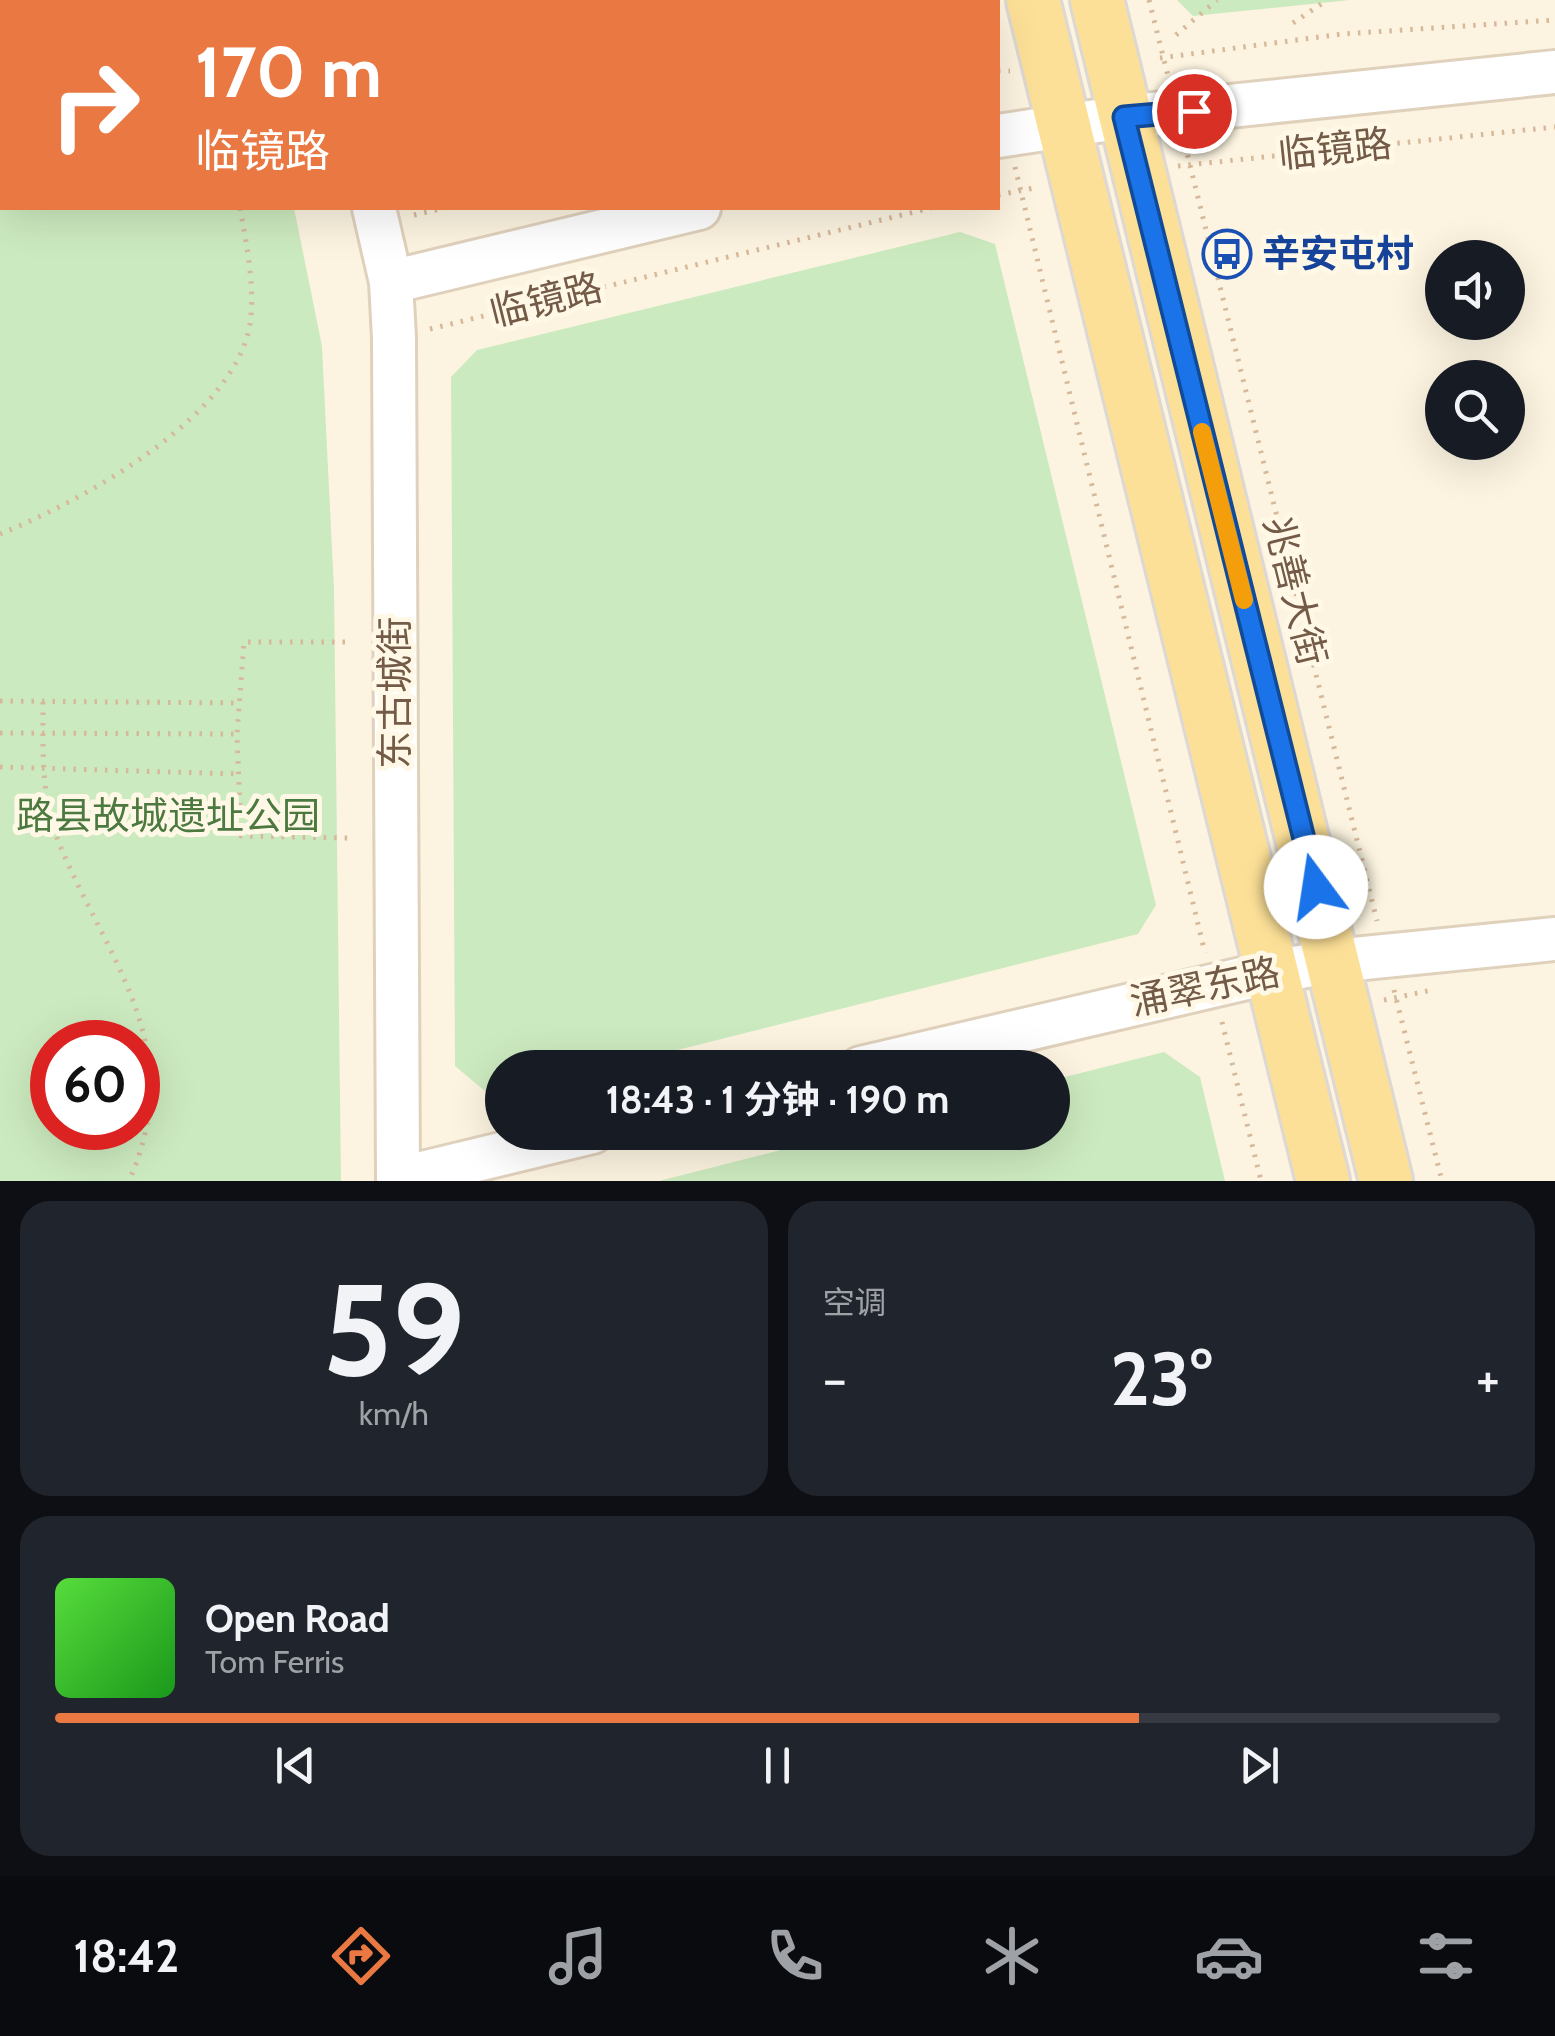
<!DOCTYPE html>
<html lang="zh">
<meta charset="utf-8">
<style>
body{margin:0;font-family:Cabin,"Noto Sans SC",sans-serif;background:#20242c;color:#f1f3f6;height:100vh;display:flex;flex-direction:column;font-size:38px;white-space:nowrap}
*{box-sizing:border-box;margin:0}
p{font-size:32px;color:#9ea1a6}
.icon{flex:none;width:55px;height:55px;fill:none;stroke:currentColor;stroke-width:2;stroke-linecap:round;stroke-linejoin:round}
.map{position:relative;height:1181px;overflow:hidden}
.sheet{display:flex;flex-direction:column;gap:20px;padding:20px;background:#0d0f14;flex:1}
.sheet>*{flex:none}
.top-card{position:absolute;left:0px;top:0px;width:1000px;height:210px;box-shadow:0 10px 40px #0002;background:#e97842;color:#fff;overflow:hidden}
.controls{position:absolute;left:1425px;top:240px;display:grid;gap:20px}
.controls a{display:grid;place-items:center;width:100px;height:100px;border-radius:50%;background:#171b24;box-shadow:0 10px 40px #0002;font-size:50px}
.speed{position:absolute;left:30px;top:1020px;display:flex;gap:20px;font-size:50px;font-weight:700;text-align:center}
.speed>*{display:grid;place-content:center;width:130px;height:130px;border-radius:50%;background:#171b24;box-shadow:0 10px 40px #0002;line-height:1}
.speed .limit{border:15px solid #d22;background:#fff;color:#111}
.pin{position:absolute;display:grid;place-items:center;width:85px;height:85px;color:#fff;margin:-42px;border:5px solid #fff;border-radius:50%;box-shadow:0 2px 10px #0007}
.me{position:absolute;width:110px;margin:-55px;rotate:346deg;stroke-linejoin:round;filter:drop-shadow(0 0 8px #0008)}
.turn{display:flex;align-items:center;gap:35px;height:210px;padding:0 30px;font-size:45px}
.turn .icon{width:130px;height:130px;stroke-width:2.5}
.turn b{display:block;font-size:70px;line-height:85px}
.big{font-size:75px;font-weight:700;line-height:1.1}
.sheet .widget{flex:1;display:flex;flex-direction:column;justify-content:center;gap:15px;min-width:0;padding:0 35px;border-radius:30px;background:#20242c}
.sheet .dial{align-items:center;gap:0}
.dial b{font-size:130px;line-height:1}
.song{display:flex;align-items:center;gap:30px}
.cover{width:120px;height:120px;border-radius:15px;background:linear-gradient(135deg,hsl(110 70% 55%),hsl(120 70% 35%))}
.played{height:10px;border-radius:5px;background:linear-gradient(90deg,#e97842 75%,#363941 75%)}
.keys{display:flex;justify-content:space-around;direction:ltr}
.heat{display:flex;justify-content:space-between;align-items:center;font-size:55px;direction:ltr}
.sheet .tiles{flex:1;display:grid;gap:20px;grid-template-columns:1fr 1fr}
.widget:last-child{grid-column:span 2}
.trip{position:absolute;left:485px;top:1050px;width:585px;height:100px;border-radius:50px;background:#171b24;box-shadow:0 10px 40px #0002;font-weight:700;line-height:100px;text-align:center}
.menu{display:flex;height:160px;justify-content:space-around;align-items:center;background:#090b0e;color:#9ea1a6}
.menu .icon{width:70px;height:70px}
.menu .current{color:#e97842}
.menu b{font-size:45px;color:#f1f3f6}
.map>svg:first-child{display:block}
.green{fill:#cceabf;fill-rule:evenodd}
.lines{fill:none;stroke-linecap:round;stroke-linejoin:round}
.tertiary-casing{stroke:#e0d1bc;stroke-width:48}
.primary-casing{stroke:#ddd8d3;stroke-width:58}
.path{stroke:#d6b89b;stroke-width:5;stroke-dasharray:2.5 8;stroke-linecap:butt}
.tertiary{stroke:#fff;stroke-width:42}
.primary{stroke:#fde097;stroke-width:52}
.route-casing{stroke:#114b97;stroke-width:25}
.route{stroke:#1a73e8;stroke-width:18}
.slow{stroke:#f59e0b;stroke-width:18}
.labels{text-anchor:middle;stroke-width:10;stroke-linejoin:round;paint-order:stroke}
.street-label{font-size:38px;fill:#735b47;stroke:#fff8e6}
.transit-label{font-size:38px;font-weight:bold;fill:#164399;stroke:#fff8e6;text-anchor:start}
.park-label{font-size:38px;fill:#4b793f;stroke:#fff8e6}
</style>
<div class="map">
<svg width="1555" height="1181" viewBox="0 0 1555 1181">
<rect width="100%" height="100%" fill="#fcf4e0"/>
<path class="green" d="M0,0h252l-250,2v206h292l28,138 12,244 7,591h-341zM52,1042h86v86h-86z
M392,0h539l1,2h-540z
M1177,0h173l-157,16z
M960,232l35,12 161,661 -18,29 -528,133 -108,1v27l-10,2 -37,-31 -4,-689 26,-27z
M1164,1052l36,25 25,104h-566l189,-48 204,-1 1,-52z"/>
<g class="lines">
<g class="tertiary-casing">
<path id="tertiary" d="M326,0v2
M998,136l126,-19 431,-45
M374,208l17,74 3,56 4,843
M391,282l308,-74
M861,1068l411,-96 62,-11 221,-22
M398,1179l194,-47"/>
</g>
<g class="primary-casing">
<path id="primary" d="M1033,0l290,1181
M1097,0l289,1181"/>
</g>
<path class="path" d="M144,0l2,2
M973,0v2
M1149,0l19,76
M1293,23l34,-23
M1176,35l41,-35
M1160,58l182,-24 213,-14
M998,71h12
M1185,145l192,776
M1178,166l377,-39
M1015,167l190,786
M998,195l41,-8
M414,215l31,-7
M430,329l501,-121
M0,534c82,-33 244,-120 251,-219 3,-33 -5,-75 -11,-107
M345,642h-101l-7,92 4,102 107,2
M0,701l239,2
M43,702c0,43 -2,96 14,136 48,120 133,206 72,343
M0,733l237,1
M0,767l238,7
M1394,990l48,191
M1384,1000l48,-10
M1222,1022l39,159"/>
<use href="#tertiary" class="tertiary"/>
<use href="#primary" class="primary"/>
</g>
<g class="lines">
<g class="route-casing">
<path id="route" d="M1194,111l-70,6 192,770"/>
</g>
<use href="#route" class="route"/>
<path class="slow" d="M1202,432l42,168"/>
</g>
<defs>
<g id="bus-ring" transform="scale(2.5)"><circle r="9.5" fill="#fff8e6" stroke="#1a4fb4" stroke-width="1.5"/><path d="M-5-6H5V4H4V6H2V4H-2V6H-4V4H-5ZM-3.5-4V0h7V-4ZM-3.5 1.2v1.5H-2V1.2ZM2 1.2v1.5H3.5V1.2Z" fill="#1a4fb4"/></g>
</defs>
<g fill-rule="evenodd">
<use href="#bus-ring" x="1227" y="254"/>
</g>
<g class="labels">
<g class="street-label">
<text transform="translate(1335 149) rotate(-6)" y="13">临镜路</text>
<text transform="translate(546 300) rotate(-14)" y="13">临镜路</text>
<text transform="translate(1295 591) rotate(76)" y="13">兆善大街</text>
<text transform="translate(395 693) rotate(-90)" y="13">东古城街</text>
<text transform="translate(1205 987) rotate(-12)" y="13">涌翠东路</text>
</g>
<g class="transit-label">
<text x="1262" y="267">辛安屯村</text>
</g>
<g class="park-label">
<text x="168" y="829">路县故城遗址公园</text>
</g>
</g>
</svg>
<div class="controls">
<a><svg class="icon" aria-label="sound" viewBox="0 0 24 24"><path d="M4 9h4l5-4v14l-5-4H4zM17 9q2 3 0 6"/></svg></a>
<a><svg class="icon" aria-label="search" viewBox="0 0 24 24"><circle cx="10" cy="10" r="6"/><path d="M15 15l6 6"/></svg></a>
</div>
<div class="speed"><div class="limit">60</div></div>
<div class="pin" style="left:1194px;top:111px;background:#d93025"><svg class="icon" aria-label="arrive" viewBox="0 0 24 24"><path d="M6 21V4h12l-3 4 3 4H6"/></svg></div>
<svg class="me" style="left:1316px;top:887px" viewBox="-20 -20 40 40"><circle r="19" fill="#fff"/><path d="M0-13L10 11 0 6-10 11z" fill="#1a73e8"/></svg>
<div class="trip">18:43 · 1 分钟 · 190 m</div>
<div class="top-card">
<div class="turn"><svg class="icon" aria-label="right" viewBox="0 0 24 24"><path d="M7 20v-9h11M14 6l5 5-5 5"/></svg><div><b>170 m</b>临镜路</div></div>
</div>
</div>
<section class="sheet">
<div class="tiles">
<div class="widget dial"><b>59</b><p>km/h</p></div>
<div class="widget"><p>空调</p>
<div class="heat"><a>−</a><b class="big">23°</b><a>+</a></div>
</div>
<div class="widget">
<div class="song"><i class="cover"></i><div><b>Open Road</b><p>Tom Ferris</p></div></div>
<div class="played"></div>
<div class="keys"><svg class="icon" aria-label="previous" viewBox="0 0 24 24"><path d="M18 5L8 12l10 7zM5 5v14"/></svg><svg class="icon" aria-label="pause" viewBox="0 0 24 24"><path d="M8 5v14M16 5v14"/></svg><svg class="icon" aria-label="next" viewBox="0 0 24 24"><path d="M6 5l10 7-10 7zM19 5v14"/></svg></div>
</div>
</div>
</section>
<nav class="menu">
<b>18:42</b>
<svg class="icon current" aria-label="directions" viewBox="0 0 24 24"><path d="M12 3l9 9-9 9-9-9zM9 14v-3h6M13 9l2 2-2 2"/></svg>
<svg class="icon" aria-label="music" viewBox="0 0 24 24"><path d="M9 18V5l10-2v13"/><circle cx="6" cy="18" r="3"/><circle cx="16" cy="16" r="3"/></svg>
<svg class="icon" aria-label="phone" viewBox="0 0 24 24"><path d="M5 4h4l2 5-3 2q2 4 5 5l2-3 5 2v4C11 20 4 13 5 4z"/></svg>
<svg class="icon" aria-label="climate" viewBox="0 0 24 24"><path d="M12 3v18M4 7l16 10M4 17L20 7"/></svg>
<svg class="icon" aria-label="car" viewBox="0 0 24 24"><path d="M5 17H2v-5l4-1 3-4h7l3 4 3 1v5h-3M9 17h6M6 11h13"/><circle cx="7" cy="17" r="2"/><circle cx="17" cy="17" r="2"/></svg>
<svg class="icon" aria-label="filters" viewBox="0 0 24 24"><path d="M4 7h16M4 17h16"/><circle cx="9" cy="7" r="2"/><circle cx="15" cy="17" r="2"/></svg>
</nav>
